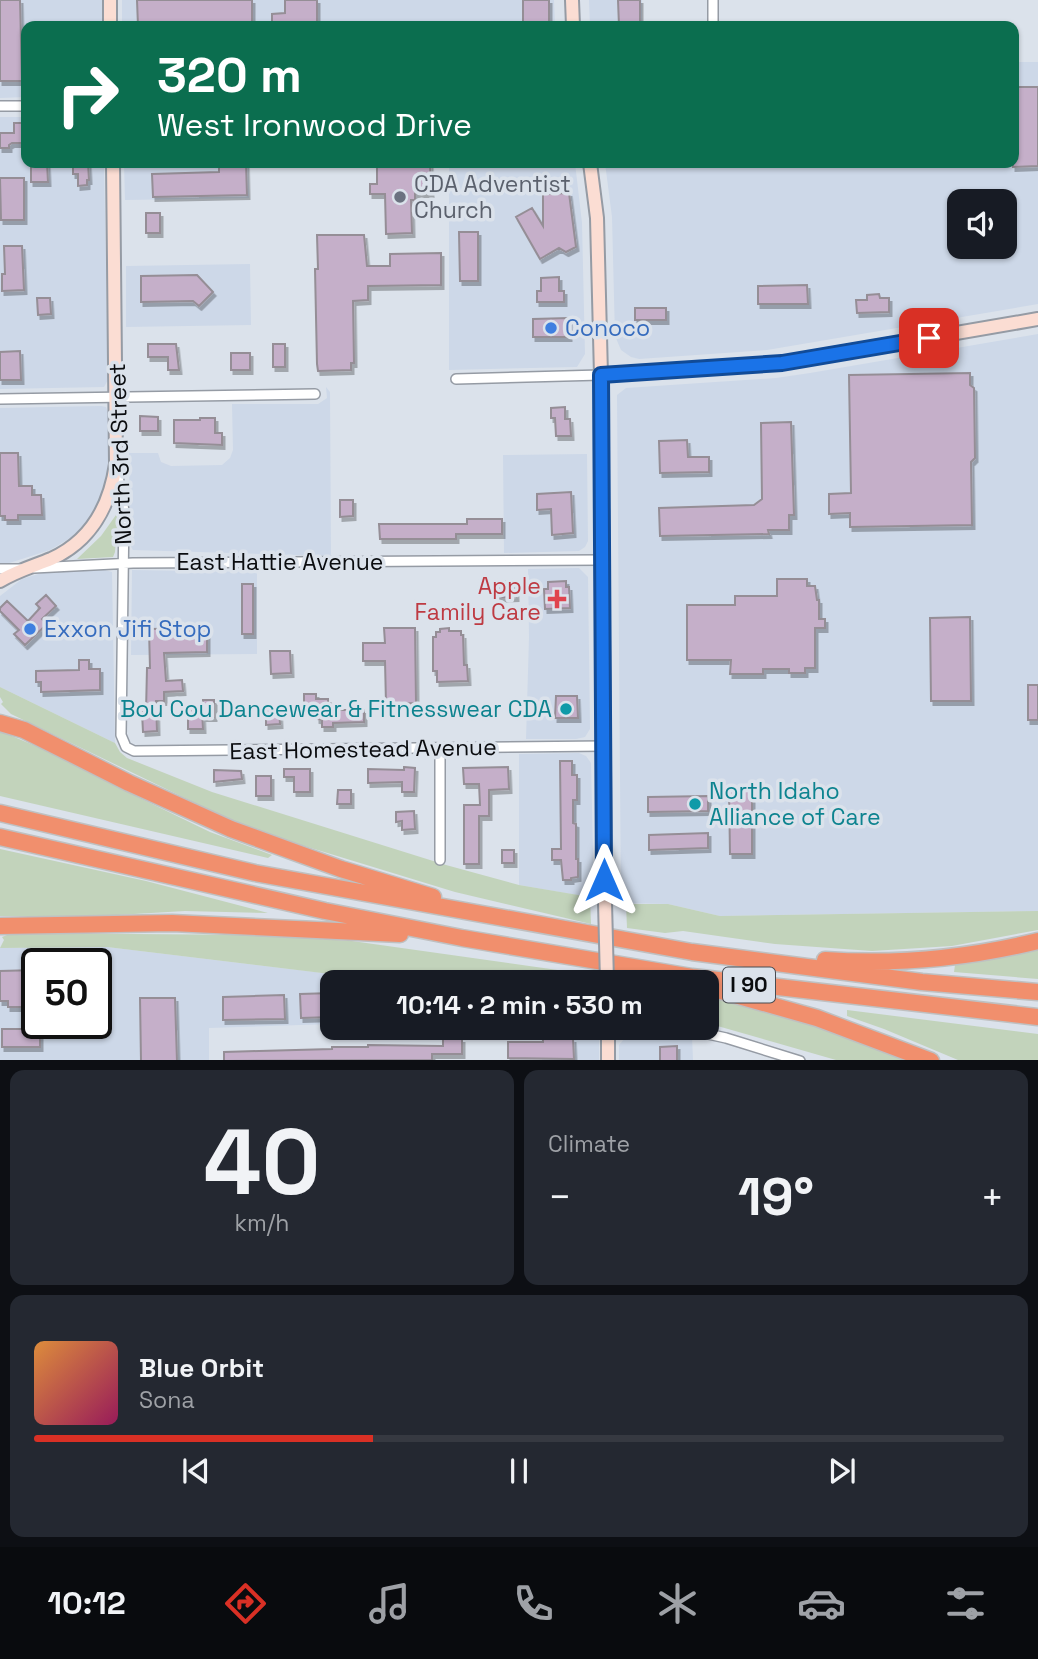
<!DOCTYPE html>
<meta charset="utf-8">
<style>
body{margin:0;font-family:"Space Grotesk",sans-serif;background:#242831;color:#f1f3f6;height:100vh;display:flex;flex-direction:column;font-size:26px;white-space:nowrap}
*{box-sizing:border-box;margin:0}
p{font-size:23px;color:#9ea1a6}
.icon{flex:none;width:38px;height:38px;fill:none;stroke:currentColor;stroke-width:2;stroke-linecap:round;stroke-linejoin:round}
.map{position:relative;height:1060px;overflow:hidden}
.drawer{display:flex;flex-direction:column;gap:10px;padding:10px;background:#0d0f14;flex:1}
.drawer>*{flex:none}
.guide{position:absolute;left:21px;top:21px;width:998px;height:147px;border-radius:14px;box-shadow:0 2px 5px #0004;background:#0b6e4f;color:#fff;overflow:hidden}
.tools{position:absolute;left:947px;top:189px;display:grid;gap:14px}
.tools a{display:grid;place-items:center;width:70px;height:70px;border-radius:14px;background:#171b24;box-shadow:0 2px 5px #0004;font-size:35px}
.speed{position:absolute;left:21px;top:948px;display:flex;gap:14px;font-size:35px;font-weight:700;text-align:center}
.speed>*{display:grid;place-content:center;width:91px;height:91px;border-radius:50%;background:#171b24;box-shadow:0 2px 5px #0004;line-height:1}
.speed .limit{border:4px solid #111;border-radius:10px;background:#fff;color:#111}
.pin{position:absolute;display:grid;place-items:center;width:60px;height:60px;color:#fff;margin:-30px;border-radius:14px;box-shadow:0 4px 10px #0006}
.me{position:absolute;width:77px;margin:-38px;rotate:0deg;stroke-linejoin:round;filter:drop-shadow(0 0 5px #0008)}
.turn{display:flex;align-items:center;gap:24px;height:147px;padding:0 21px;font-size:32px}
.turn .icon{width:91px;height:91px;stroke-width:2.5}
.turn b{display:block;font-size:49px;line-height:60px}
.big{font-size:52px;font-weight:700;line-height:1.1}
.drawer .widget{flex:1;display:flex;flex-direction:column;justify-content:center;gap:10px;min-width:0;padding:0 24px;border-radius:14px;background:#242831}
.drawer .dial{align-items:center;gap:0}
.dial b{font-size:91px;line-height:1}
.song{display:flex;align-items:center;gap:21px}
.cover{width:84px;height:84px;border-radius:10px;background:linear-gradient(135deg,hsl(30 70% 55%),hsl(330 70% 35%))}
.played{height:7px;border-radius:4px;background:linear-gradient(90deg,#d93025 35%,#363941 35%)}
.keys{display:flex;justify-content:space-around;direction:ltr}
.heat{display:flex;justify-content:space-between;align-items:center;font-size:38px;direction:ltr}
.drawer .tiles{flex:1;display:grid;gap:10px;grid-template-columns:1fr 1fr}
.widget:last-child{grid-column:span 2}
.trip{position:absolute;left:320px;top:970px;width:399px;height:70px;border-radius:14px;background:#171b24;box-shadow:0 2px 5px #0004;font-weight:700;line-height:70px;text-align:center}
.menu{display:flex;height:112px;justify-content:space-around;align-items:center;background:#090b0e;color:#9ea1a6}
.menu .icon{width:49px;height:49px}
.menu .active{color:#d93025}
.menu b{font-size:32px;color:#f1f3f6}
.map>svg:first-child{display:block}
.built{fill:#cdd8e8;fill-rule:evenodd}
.green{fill:#c2d3bb}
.building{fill:#c5afc9;stroke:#958e96;stroke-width:2;filter:url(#shadow)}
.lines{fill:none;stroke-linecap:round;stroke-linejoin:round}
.street-casing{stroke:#959ba4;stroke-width:12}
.secondary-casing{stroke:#959ba4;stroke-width:16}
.highway-casing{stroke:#bfc0c1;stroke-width:19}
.street{stroke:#fff;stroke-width:9}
.secondary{stroke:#fbddd3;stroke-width:12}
.highway{stroke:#f18f6d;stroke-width:16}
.secondary-bridge-casing{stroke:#959ba4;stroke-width:16;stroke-linecap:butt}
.secondary-bridge{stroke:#fbddd3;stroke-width:12}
.route-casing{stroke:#114b97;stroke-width:18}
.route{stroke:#1a73e8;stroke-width:12}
.worship-dot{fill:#6b7280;stroke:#dbe2eb;stroke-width:2.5}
.shop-dot{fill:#3f7fe0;stroke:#dbe2eb;stroke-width:2.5}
.health-dot{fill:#e0444e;stroke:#dbe2eb;stroke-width:2.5}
.culture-dot{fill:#0f9aa8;stroke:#dbe2eb;stroke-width:2.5}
.labels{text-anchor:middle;stroke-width:7;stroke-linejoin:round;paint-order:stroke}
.shield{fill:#dbe2eb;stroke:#494c51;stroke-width:2}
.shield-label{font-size:21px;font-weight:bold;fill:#0a0c0f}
.worship-label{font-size:23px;fill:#5b616d;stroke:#dbe2eb;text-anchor:start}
.shop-label{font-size:23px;fill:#366cbe;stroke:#dbe2eb;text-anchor:start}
.street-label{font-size:23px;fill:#0a0c0f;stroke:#dbe2eb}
.health-label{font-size:23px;fill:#be3a42;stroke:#dbe2eb;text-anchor:end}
.culture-label{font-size:23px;fill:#0d838f;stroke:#dbe2eb;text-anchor:end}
</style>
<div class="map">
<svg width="1038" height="1061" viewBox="0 0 1038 1061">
<defs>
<filter id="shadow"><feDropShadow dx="2.5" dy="4" stdDeviation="0" flood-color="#0004"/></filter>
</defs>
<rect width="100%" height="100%" fill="#dbe2eb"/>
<path class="built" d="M0,0h102v26h-76v71l-26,1z
M122,0h432l1,26h-433z
M589,0h53v26h-52z
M1013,62h25v242l-271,46 -128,9 -8,-2 -10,-7 -6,-14 -3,-119 -7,-54h408zM959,201h45v46h-45z
M0,117h26v46h78l4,217 -4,7 -104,2z
M124,163h124l1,35 -124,2z
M449,163h126l7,60 3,131 -8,13 -128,3z
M250,264l1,61 -125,2v-61z
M1038,334v577l-318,5 -52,-12 -47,-1 -4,-508 9,-7 150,-10 34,-5z
M326,387l4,5 1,164 -198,-6 -3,-5 -1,-92h29l3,9 10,4 51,-1 8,-7 3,-8 -1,-46h86l9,-6z
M101,406l5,1 2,5 1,57 -5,24 -12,23 -20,21 -22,13 -50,16v-158z
M587,454l1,87 -3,6 -6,4 -75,2 -1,-98z
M579,568l9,9 2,152 -5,8 -9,2h-50l3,-102 -1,-68z
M52,570h53l7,2 3,171 -115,-56v-91l22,-17z
M132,570l125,2v82l-126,1z
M579,753l7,3 5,7 3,135 -75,-13v-131z
M107,947l291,35h-66v42l-123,4v32h-209v-112zM37,964h59v60h-59z
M541,1027h58v33h-57z
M692,1036l1,24h-74v-15l6,-7z"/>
<path class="green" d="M118,514l-3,38 -2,5 -36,2 24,-23 15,-21z
M0,687l115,56 5,9 7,6 85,34 234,73 73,20 71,12 1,27 -136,-32 -180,-55 -55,-22 -209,-101 -10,-10 2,-2 -3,-5z
M0,731l76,32 35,21 99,48 62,23 -4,3 -268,-62z
M0,849l146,32 122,32 -83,-2 -85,5h-100z
M626,904h42l52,12 318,-5v19l-86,16 -80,5 -97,-7 -92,-13 -18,2 -38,-5z
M12,933l245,2 95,6 241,34v7h-197l-289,-35 -107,1 4,-8 -2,-3z
M1038,950v29l-84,-7 1,-7z
M707,996l46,10 69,19 89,35h-75l-129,-37z
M847,1010l191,24v26h-80l-74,-31 -37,-13z"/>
<path class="building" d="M0,0h20l2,81h-22z
M137,0h115v26h-114z
M285,0h32v26h-45v-12l13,-1z
M523,0h26v26h-26z
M618,0h22v26h-21z
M1013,87h25v79l-25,1z
M14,123h8v20h-10l-3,2v3h-9v-15h14z
M31,163h16l1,19h-17z
M88,163l1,17h-2v5l-9,1v-12h-5v-10z
M219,163h27l1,32 -94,2 -1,-23 67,-2z
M377,163h53l1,30h-16v7h-4l1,33 -26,1 -1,-40h-15v-10h7z
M0,178h24v42h-23z
M569,193l7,54 -10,5 -7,-4 -19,11 -24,-42 16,-9 11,18v-32z
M146,213h14v20h-14z
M459,232h19v49h-18z
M317,235h47l3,31h23v-12l51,-1v32l-73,1v14l-15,1 1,62h-3v7l-33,1 -1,-7 -2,-95h3z
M4,246h18l2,44 -22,1v-17h3z
M197,275l16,17 -14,14 -6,-5 -52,1v-26z
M559,277v14h5v11h-27v-11h4v-13z
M807,285l1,19h-50v-18z
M879,294l1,4h9v14l-32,1 -1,-13h11v-5z
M37,298h13l1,16 -13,1z
M635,308h31v12h-31z
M569,318v19h-36v-18z
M148,344h28l3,26h-11v-13h-20z
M273,344h12v23h-12z
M20,351l1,29h-21v-28z
M231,353h19v17h-19z
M970,373v12l4,3 1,70 -4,4 1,63 -122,2v-14l-21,1v-20l22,-1 -2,-118z
M565,407v12h5l1,17h-15l-1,-18h-4v-10z
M140,416l18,1v14h-18z
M200,418h15v15h7v12l-48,-2v-23h26z
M791,422l3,93h-5v15h-21l1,4 -109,2 -1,-28 95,-3 8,-6 -1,-76z
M687,440l1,17h21v15l-49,1 -1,-32z
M0,453h18l1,33h13v9h9l1,20h-24v5h-13v-4h-5z
M571,492l2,41 -21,2 -1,-26 -14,1v-16z
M340,500h13v16l-13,1z
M467,519h35v15h-46v5h-76l-1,-15h88z
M777,579h30v7h8l2,14h2v19h6v9h-10v40h-10v5h-16v-4h-26v5h-33l1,-14h-44v-55h48v-9h42z
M515,581l1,16 -24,1 -1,-16z
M566,581v6h3l1,21 -25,1 -1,-20h4v-7z
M242,584h11v50h-11z
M46,595l10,11 -14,13 5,5 -22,21 -11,-11 5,-4 -19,-19v-3l7,-7 21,20 12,-13 -4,-4z
M970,617l1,84h-40l-1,-83z
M207,628v24l-43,1 2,28 16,-1 1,11 -19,1v9h-8l1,30 -14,1 -1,-20h4l1,-44h3l-1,-39z
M384,628h31l1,75 -30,1 -1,-43h-22v-18h22z
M449,628v3h12v4h2l1,30h3l1,16 -31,1v-11h-4v-34h3v-5h4v-3z
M270,651h20l1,22 -20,1z
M79,660h10v9h11v21l-59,2v-10h-5v-11l43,-1z
M1028,685h10v35h-10z
M304,694h12v5h12v5h5v6h31v12l-31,1v4h-11v-7l-5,-1v-11l-13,1z
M556,696h21l1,22h-23z
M203,700h11v17h-11z
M266,709h13l1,15 -14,1z
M188,710h14l1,19h-15z
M560,761h12v14h5v25h-4v23l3,1v35h2v18l-7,1v2h-8l-2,-20h-9v-11h9z
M404,767l11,1 -1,24h-12v-10l-34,1v-14l36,1z
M508,767l1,22 -20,1v26h-10v48h-15v-59h16l-1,-21h-15l-1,-16z
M284,769h26v23h-16v-15h-10z
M214,770l27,1 1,8 -28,3z
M256,776h15v20h-15z
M729,789h23v65h-22z
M338,790h13v14h-14z
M708,796v15l-60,1v-15z
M414,811l1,18 -13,1v-9l-6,1v-10z
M708,833v15l-59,2v-15z
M502,850h12v13h-12z
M37,970v33h-6v4h-23v-6h-8v-30z
M332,993v24l-31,1 -1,-24z
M284,995l1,24 -62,1v-23z
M140,998h35l2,63h-36z
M2,1029h38v18h-38z
M443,1039h19v15h-30v6l-208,1v-9l108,-3v-2h36v-2l75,1z
M543,1039h30l1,20 -66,-1v-16h35z
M677,1046v15h-17v-14z"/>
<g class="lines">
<g class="street-casing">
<path id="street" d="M713,0v26
M0,106h26
M456,379l145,-4
M0,399l315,-5
M117,470l7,41 -3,224 5,12 8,4 470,-5
M34,568l99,-5 469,-3
M0,569h20
M440,860v-112
M608,1030h82l36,8 74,23"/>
</g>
<g class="secondary-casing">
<path id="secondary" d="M110,0v26
M572,0l1,26
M590,163l7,55 4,157 4,527
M601,375l181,-12 256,-44
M0,581c16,-10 34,-15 51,-22 40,-18 59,-54 65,-95l-3,-301
M608,1027v34"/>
</g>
<g class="highway-casing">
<path id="highway" d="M0,723l24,7 105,53 102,46 110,40 92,28
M0,813l255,60 437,79 230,30 116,10
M0,837l325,74 137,27 230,39 346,40
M0,926l172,-3 228,11
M825,960c72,5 143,-2 213,-19
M707,987l110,31 114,43"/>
</g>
<use href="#street" class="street"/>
<use href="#secondary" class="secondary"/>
<use href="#highway" class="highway"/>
<g class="secondary-bridge-casing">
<path id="secondary-bridge" d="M605,902l2,80"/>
</g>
<use href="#secondary-bridge" class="secondary-bridge"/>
</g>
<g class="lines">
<g class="route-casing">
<path id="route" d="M604,880l-3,-505 181,-12 147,-25"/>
</g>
<use href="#route" class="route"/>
</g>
<circle class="worship-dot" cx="400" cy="197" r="7"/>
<g class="shop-dot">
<circle cx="551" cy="328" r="7"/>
<circle cx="30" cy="629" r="7"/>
</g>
<path class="health-dot" d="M553.5 588.5h7v7h7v7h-7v7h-7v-7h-7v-7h7z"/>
<g class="culture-dot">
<circle cx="566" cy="709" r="7"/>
<circle cx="695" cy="804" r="7"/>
</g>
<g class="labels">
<rect class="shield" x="723" y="967.5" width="52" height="35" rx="5"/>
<g class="shield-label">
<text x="749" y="992">I 90</text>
</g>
<g class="worship-label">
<text x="414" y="192">CDA Adventist<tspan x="414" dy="26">Church</tspan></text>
</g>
<g class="shop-label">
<text x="565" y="336">Conoco</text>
<text x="44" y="637">Exxon Jifi Stop</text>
</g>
<g class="street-label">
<text transform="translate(120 454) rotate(-92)" y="8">North 3rd Street</text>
<text x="280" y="570">East Hattie Avenue</text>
<text transform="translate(363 749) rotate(-1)" y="8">East Homestead Avenue</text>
</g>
<g class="health-label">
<text x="541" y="594">Apple<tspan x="541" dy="26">Family Care</tspan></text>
</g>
<g class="culture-label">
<text x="552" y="717">Bou Cou Dancewear &amp; Fitnesswear CDA</text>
<text x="709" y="799" text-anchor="start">North Idaho<tspan x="709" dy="26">Alliance of Care</tspan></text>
</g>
</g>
</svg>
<div class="tools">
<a><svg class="icon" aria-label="sound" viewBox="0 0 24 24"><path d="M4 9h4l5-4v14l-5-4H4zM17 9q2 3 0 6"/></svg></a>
</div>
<div class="speed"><div class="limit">50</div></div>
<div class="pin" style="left:929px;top:338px;background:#d93025"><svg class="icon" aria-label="arrive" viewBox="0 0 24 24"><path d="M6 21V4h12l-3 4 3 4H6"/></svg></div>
<svg class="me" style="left:604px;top:880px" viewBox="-20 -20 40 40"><path d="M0-17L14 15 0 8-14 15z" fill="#1a73e8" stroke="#fff" stroke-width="4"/></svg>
<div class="trip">10:14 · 2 min · 530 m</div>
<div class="guide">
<div class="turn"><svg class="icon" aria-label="right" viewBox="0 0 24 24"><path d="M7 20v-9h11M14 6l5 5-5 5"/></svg><div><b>320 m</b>West Ironwood Drive</div></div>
</div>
</div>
<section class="drawer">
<div class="tiles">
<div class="widget dial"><b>40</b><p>km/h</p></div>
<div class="widget"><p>Climate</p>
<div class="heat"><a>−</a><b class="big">19°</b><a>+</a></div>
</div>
<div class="widget">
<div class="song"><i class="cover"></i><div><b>Blue Orbit</b><p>Sona</p></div></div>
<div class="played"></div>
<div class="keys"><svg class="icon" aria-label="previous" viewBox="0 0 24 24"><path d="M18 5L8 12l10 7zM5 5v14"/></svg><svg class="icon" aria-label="pause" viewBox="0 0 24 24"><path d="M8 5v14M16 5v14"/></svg><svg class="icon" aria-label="next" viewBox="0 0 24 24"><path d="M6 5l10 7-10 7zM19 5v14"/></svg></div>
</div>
</div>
</section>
<nav class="menu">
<b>10:12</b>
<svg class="icon active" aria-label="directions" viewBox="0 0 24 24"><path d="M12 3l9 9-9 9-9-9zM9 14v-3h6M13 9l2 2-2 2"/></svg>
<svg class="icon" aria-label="music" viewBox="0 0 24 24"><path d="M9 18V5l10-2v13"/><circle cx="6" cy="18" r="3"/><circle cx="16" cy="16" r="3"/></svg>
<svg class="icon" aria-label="phone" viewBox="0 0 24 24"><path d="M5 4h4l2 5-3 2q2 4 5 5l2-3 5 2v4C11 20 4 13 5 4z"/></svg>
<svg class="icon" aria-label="climate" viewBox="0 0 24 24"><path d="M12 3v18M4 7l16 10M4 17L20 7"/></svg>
<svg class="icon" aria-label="car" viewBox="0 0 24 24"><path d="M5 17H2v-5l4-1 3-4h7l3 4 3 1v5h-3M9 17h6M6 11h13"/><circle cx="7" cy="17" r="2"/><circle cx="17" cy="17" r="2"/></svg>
<svg class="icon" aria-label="filters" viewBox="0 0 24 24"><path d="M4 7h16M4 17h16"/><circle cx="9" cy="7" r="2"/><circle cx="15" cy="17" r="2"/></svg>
</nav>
